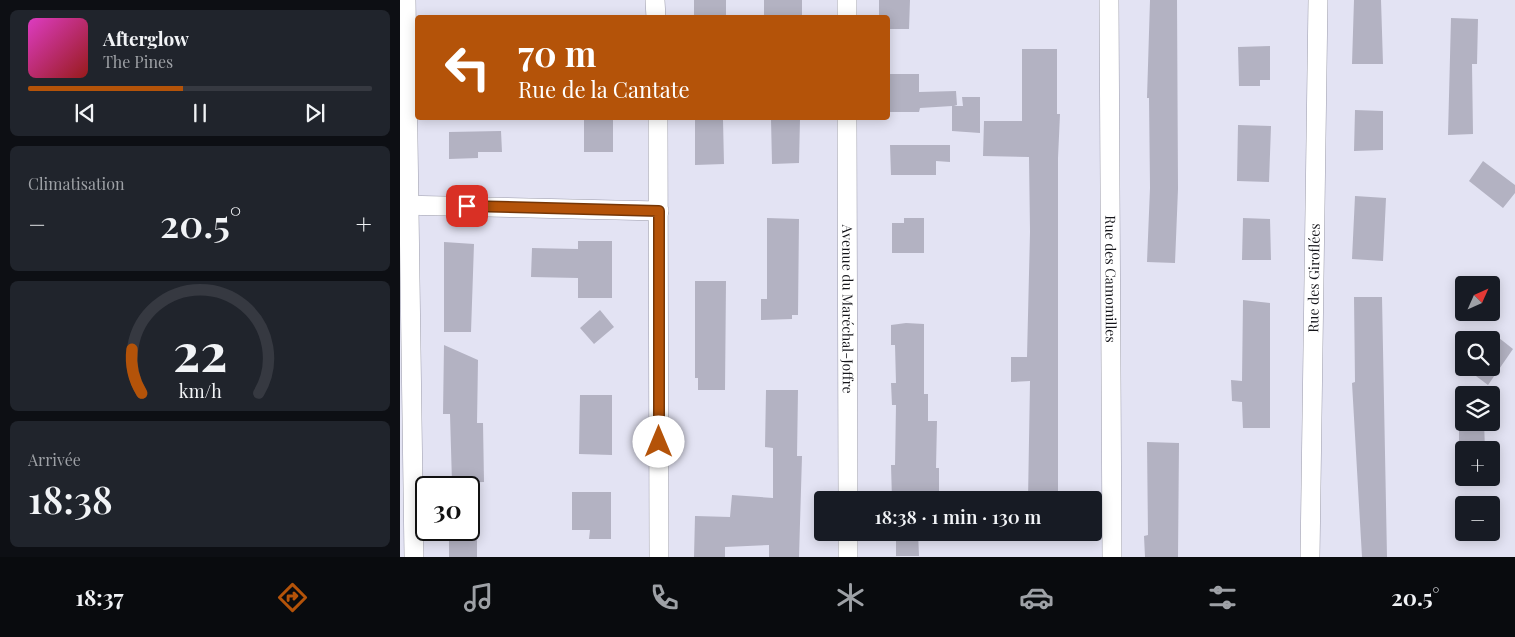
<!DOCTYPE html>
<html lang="fr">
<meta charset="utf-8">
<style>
body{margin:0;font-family:"Playfair Display",serif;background:#20242c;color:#f1f3f6;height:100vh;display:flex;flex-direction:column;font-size:19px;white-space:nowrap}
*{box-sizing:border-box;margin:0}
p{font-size:16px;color:#9ea1a6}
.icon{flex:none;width:28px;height:28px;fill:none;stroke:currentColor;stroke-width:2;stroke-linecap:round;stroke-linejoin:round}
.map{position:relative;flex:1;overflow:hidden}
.panel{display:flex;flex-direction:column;gap:10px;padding:10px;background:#0d0f14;width:400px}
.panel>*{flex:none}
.top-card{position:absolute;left:15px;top:15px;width:475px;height:105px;border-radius:5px;box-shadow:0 2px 12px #0003;background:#b45309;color:#fff;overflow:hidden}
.needle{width:32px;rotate:45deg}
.tools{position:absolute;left:1055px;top:276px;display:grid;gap:10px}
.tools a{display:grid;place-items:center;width:45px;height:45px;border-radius:5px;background:#171b24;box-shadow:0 2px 12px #0003;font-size:25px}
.speed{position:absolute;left:15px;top:476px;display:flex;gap:10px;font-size:25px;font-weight:700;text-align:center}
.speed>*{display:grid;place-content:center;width:65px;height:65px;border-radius:50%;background:#171b24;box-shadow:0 2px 12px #0003;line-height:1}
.speed .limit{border:2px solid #111;border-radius:8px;background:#fff;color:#111}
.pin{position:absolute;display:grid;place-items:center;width:42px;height:42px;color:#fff;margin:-21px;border-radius:10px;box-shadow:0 2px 8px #0006}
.me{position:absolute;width:55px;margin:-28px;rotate:0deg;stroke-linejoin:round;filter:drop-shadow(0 0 4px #0008)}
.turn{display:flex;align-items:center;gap:18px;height:105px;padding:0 20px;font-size:22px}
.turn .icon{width:65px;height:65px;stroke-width:2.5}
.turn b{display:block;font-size:35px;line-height:42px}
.big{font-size:38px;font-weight:600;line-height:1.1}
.panel .widget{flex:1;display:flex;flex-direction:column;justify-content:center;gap:8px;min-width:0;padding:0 18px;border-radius:8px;background:#20242c}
.panel .dial{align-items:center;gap:0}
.dial svg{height:130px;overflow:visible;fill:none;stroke:#363941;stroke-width:7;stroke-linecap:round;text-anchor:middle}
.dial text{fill:#f1f3f6;stroke:none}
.song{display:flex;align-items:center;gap:15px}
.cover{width:60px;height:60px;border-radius:8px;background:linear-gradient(135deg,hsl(310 70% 55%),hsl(0 70% 35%))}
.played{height:5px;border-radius:2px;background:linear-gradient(90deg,#b45309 45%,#363941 45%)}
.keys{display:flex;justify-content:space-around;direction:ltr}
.heat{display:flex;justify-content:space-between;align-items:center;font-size:28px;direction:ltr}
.trip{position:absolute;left:414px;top:491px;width:288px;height:50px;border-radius:5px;background:#171b24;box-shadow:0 2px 12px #0003;font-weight:600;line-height:50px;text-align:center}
.menu{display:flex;height:80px;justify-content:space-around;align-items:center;background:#090b0e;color:#9ea1a6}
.menu .icon{width:35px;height:35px}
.menu .selected{color:#b45309}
.menu b{font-size:22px;color:#f1f3f6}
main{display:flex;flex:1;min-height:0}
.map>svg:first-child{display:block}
.building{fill:#b3b2c2}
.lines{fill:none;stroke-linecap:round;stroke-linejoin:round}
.street-casing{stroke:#9c9cab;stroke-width:20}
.street{stroke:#fff;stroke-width:19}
.route-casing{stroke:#753606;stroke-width:12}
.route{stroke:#b45309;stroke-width:9}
.labels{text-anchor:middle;stroke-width:4.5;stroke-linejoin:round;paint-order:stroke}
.street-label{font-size:14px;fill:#141419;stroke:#f0f0fd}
</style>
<main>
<section class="panel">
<div class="widget">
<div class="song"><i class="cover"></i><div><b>Afterglow</b><p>The Pines</p></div></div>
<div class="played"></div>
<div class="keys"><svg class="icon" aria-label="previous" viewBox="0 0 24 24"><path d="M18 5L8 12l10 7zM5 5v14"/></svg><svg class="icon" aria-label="pause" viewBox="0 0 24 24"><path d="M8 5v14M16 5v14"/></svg><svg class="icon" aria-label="next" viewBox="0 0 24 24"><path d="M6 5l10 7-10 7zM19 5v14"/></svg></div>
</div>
<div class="widget"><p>Climatisation</p>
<div class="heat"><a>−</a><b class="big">20.5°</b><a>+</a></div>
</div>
<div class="widget dial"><svg viewBox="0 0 100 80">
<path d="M14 69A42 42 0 1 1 86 69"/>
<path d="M14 69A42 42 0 0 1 8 42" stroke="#b45309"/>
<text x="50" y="56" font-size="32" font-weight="700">22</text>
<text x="50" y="72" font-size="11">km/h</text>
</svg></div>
<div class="widget"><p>Arrivée</p><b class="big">18:38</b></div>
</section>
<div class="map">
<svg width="1115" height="557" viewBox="0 0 1115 557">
<rect width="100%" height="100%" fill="#e3e3f3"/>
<path class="building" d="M294,0h32v18h-32z
M364,0h38v18h-38z
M479,0h31l-1,29h-21v-11h-9z
M750,0h27l1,189 -3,74 -28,-1 3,-74 -1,-90h-2z
M954,0h27l2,64h-31z
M1051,18l27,1 -1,45h-5l1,70 -25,1z
M870,46v34h-10v6h-21l-1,-39z
M622,49h35v65h3l-2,44v342h-30l2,-119 -19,1v-25h16l3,-125 -1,-75 -46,-1 1,-35h38z
M488,74h31v18l37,-1 1,14 -3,1h9l-1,-9h18v36l-28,-2v-25l-32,2 -1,4h-31z
M955,110l28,1v39l-29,1z
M184,118h29v34h-29z
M371,119h29l-1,44 -27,1z
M295,120h28l1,44 -29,1z
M838,125l33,1 -2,56 -32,-1z
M101,131l1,21h-24v6l-29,1v-27z
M490,145h60v17l-14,-1v14h-45z
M1083,161l32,24v8l-12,15 -34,-27z
M955,196l31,2 -3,63 -31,-2z
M367,218l32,1 -1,96h-6v4l-31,1v-21h6z
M504,218h20v35h-32v-30h12z
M843,218l27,1 1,41h-29z
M178,241h34v57h-34v-20l-47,-1 1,-29 46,1z
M44,242l30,2 -3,88h-27z
M295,281h31l-1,109h-27v-12h-3z
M954,297h28l5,260h-25l-10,-174 3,-1z
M843,300l27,3v125h-27l-1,-26 -10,-1 -1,-21 11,1z
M200,310l14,17 -20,17 -14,-16z
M506,323l18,1v70h4v27h9l-1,47h3v26h-3v2h-19v4h-25l-1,-35h4l1,-60h-4l-1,-22h5l-1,-38h-4v-20z
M1094,334l19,15 -25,36 -20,-15 2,-2h21l-1,-28z
M44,345l34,15 -1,63h6l1,59 -32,1 -2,-69h-7z
M366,390h32l-1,66h5l-3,101h-30v-12l-44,2v10h-31l1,-41 35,1 2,-22 41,3v-50l-8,-1z
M180,395h32v60l-33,-1z
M1059,422h25l1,28h-26z
M747,442l32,1 -1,114h-33l-1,-21 4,-1z
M172,492h39v47h-22l1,-9h-18z
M49,530h28v27h-28z
M496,532h22l1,24h-23z"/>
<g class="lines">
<g class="street-casing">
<g id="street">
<path d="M6,0l8,557"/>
<path d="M255,0l1,18"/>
<path d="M447,0v18"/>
<path id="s1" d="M709,0l3,557"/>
<path d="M258,118l1,439"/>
<path id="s2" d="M447,118l1,382"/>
<path d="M0,205l259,6"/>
<path d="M448,532v25"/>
<path id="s3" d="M910,557l8,-557"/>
</g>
</g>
<use href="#street" class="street"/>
</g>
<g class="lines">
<g class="route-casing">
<path id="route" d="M67,206l192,5v231"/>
</g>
<use href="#route" class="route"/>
</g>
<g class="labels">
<g class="street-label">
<text dy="5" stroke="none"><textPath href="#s3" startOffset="279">Rue des Giroflées</textPath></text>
<text dy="5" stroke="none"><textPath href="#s1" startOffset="279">Rue des Camomilles</textPath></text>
<text dy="5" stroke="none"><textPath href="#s2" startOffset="191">Avenue du Maréchal-Joffre</textPath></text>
</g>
</g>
</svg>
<div class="tools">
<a><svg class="needle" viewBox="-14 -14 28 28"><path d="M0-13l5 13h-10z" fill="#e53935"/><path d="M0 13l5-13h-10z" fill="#9ea1a6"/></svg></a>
<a><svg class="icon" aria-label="search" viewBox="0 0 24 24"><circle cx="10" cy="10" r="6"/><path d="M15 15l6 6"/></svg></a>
<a><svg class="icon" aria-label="layers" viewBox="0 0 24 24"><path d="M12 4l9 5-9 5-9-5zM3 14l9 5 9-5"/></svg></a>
<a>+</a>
<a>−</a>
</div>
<div class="speed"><div class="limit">30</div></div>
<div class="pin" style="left:67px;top:206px;background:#d93025"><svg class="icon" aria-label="arrive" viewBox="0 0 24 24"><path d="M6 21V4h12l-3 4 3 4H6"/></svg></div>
<svg class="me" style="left:259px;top:442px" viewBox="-20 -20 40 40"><circle r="19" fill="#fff"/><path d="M0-13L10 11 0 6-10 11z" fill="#b45309"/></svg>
<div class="trip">18:38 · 1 min · 130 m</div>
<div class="top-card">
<div class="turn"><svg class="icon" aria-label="left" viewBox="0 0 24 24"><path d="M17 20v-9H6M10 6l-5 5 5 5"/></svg><div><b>70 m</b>Rue de la Cantate</div></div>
</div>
</div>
</main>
<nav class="menu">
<b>18:37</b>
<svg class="icon selected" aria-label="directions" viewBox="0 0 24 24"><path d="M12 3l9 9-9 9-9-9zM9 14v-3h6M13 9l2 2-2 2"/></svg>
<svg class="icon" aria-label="music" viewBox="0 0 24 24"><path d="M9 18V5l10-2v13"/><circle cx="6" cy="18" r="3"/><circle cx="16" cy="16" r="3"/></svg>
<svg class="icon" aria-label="phone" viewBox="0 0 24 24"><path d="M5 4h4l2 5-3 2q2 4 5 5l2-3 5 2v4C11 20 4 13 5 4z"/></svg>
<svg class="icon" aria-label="climate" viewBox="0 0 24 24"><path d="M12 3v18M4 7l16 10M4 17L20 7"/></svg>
<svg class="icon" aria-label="car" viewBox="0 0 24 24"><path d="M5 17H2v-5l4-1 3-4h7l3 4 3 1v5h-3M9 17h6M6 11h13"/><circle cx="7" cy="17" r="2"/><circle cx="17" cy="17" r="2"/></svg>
<svg class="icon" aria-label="filters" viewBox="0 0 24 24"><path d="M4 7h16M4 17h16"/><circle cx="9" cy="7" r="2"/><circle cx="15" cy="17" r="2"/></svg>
<b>20.5°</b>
</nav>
